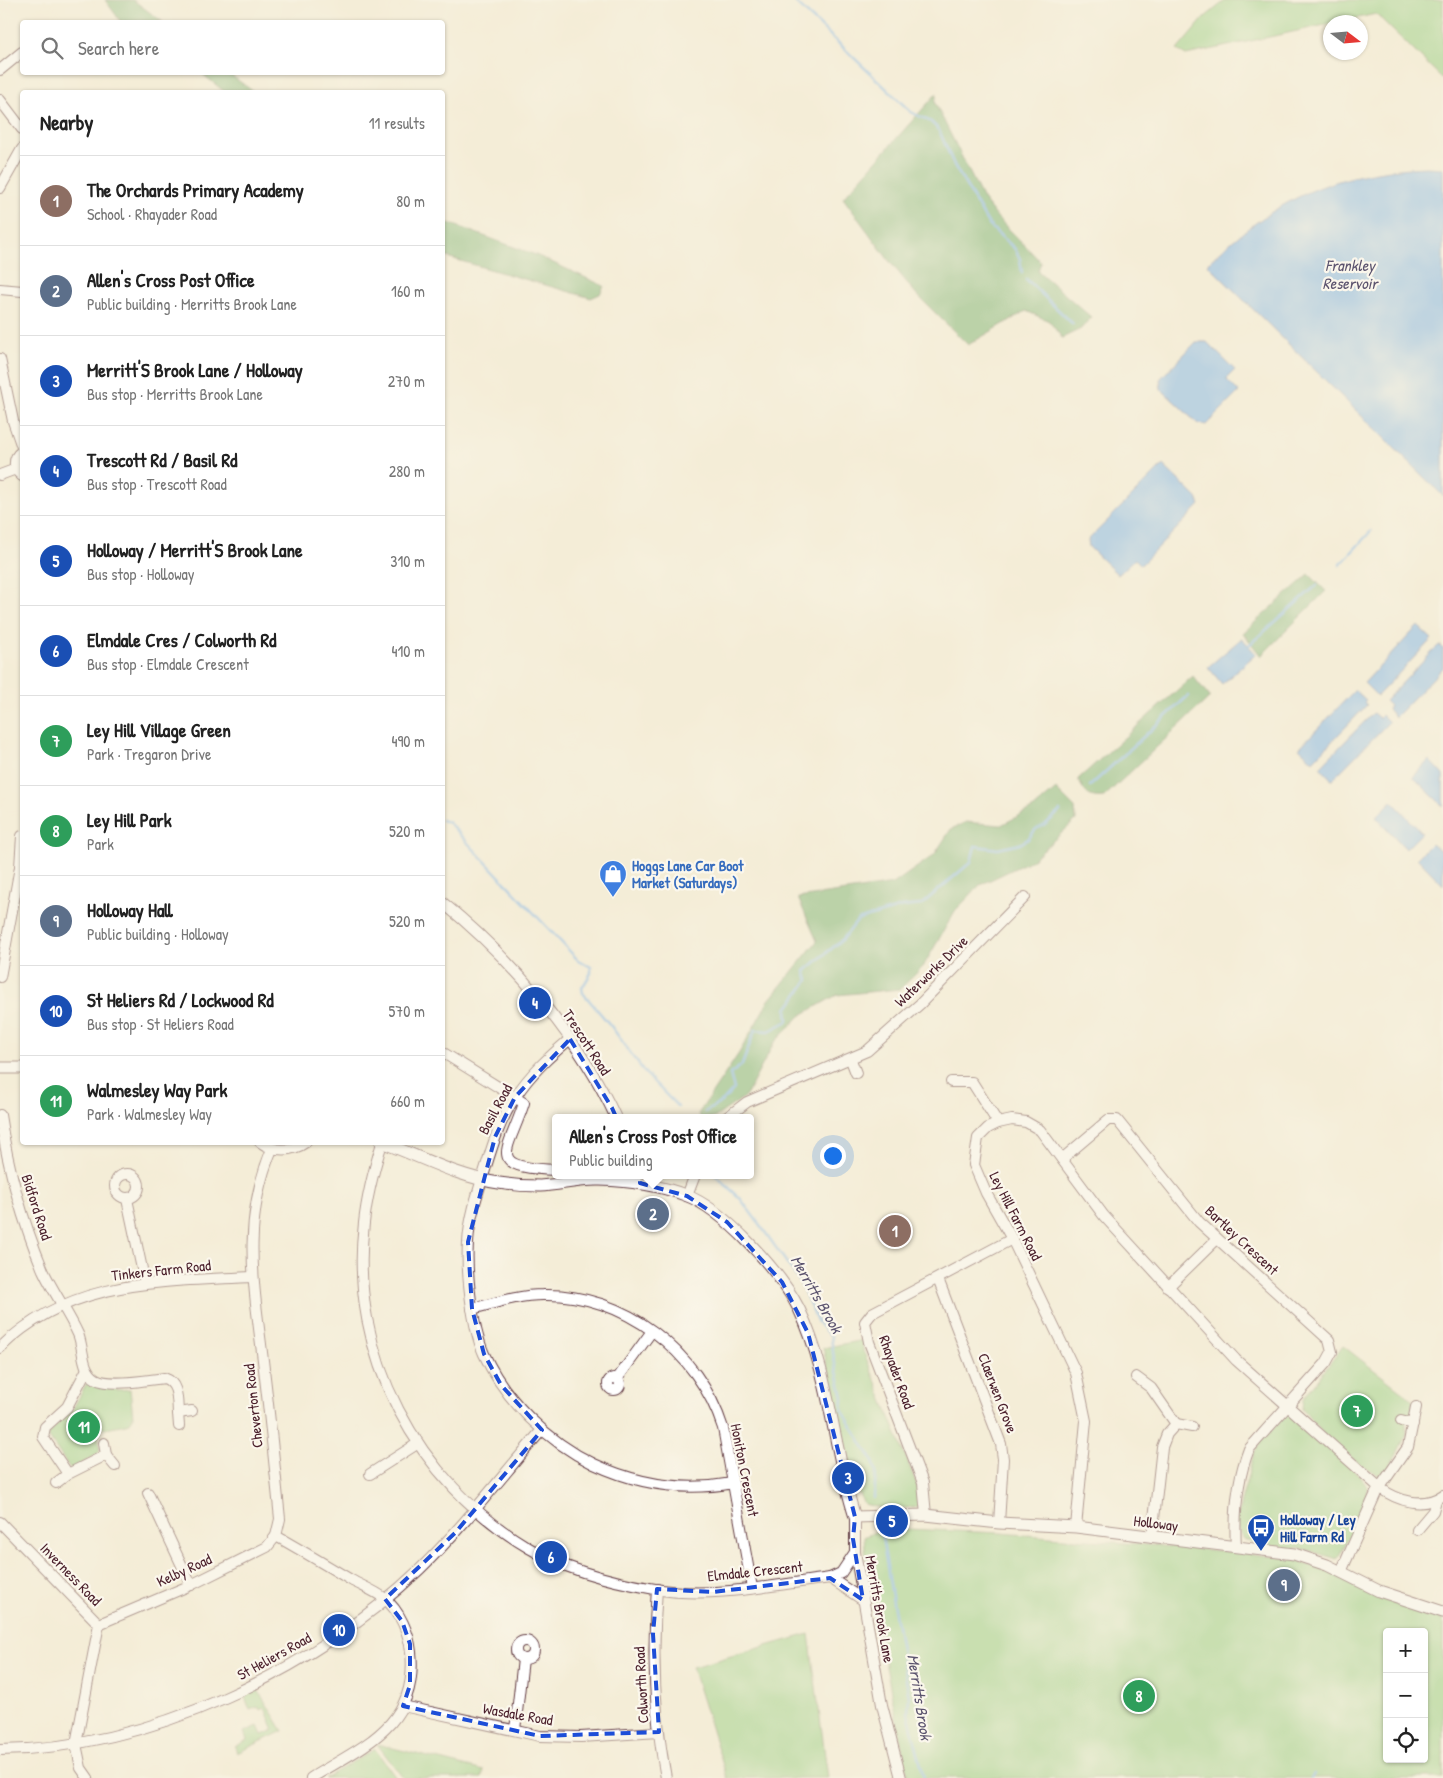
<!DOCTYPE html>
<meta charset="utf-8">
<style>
:root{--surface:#fff;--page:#f2f2f2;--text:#222;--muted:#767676;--line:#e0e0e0;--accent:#b5179e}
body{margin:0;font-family:"Patrick Hand",sans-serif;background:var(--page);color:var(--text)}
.controls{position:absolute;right:15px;bottom:15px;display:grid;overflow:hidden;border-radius:5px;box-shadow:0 1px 4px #0004}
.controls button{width:45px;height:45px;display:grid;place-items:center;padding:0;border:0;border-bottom:1px solid var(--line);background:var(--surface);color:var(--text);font:25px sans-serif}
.compass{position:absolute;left:1323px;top:15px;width:45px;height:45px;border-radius:50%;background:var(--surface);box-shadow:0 1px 4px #0004;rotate:106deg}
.you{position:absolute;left:832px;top:1155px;width:18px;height:18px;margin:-12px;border:4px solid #fff;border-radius:50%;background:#1a73e8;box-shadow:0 0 0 8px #1a73e833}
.badge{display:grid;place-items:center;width:32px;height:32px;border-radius:50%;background:var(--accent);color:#fff;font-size:16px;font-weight:700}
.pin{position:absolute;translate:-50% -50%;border:2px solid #fff;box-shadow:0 1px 5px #0006}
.popup{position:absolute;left:552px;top:1114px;width:202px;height:65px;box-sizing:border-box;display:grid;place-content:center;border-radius:5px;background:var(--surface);filter:drop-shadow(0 1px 4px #0005);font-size:16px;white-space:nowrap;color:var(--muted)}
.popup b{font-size:19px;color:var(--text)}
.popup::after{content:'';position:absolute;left:50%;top:100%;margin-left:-10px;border:10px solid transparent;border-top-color:var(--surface)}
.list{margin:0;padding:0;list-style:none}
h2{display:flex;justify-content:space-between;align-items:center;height:65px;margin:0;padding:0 20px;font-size:21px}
h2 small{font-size:16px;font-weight:400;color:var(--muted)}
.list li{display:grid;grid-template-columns:32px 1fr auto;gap:15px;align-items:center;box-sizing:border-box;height:90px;padding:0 20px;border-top:1px solid var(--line)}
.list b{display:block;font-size:19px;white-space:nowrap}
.list p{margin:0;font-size:16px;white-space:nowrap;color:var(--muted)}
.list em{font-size:16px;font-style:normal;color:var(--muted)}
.icon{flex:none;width:28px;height:28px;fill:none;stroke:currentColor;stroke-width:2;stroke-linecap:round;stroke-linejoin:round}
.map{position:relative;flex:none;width:1443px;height:1778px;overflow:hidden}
.search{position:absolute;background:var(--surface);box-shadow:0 1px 4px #0004;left:20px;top:20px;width:425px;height:55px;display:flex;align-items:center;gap:12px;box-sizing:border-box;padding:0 18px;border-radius:5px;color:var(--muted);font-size:19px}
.panel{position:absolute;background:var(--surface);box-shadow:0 1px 4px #0004;left:20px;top:90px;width:425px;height:1055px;border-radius:5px}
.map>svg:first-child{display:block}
.green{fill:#94ce82;stroke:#6f7656;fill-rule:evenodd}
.forest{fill:#77b170;stroke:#60684e}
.water{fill:#7ab3ea;stroke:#62698a}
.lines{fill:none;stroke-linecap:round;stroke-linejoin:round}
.stream{stroke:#7ab3ea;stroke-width:2.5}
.minor-casing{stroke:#643e45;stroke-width:12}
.tertiary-casing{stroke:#643e45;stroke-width:13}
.minor{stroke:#fff;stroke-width:10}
.tertiary{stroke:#fff;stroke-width:11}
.marked{fill:none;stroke:#1d4ed8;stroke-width:4;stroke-dasharray:10 6;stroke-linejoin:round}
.labels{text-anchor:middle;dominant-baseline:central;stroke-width:4.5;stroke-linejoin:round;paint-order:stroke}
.shop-label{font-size:15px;font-weight:bold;fill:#366cbe;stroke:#fbf7ec;text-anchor:start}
.street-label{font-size:15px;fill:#4a1f2b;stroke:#fbf7ec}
.transit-label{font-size:15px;font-weight:bold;fill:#164399;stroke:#fbf7ec;text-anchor:start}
.water-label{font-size:16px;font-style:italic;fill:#5b536e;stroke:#fbf7ec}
</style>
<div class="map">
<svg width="1443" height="1778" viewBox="0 0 1443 1778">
<rect width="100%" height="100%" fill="#fbf7ec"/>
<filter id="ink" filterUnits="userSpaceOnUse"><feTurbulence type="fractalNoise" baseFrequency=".02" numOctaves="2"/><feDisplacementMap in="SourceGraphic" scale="10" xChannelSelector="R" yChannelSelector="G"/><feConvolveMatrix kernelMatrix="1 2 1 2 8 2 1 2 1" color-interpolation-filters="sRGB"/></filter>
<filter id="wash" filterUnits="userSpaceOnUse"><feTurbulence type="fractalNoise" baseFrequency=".0096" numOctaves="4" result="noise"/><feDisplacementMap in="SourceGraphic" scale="20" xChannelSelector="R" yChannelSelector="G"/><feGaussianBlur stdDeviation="1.12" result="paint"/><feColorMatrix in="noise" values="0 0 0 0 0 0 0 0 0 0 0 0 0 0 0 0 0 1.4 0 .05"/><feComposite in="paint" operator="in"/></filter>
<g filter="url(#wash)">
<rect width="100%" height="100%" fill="#f4edd7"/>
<g class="green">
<path d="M1226,0H1443V79L1376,14L1186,55L1177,50L1205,17Z"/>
<path d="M863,1340V1350L917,1485L919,1507L886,1509L864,1504L856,1488L823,1348Z"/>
<path d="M1343,1346L1413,1400L1411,1413L1405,1417L1407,1434L1386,1474L1379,1476L1335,1447L1368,1487L1356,1526L1337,1559L1297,1547L1290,1554L1265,1543H1252L1244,1539L1235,1524L1254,1453L1261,1441L1288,1414L1331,1443L1302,1409L1303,1399Z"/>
<path d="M87,1383L117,1390L130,1389L133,1417L130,1423L97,1430L100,1447L98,1454L71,1470L48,1436L61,1419L71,1412Z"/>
<path d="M883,1528L1001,1533L1236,1552L1293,1559L1330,1571L1378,1596L1443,1619V1778H908L867,1570L864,1537ZM1387,1632H1424V1759H1387Z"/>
<path d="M809,1634L828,1778H727L692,1667Z"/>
<path d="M258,1690L283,1731L237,1753L235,1747L247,1740L244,1732L258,1726L262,1735L274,1730L265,1708L260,1710L258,1707L250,1710L245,1697Z"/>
<path d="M377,1744L484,1771L482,1778H403Z"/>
<path d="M375,1749L396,1778H325Z"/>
</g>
<g class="forest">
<path d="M105,0H133L163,22H121Z"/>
<path d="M201,73H228L254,92H225Z"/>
<path d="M937,93L935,103L983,199L997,217L1041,262L1038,271L1091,317L1081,329L1062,338L1049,321L1026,311L968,345L917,295L890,262L843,198Z"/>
<path d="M443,221L536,255L604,286L600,294L591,298L443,256Z"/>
<path d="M1309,574L1326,591L1261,656L1243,633Z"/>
<path d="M1193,676L1210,697L1104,797C1088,799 1085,793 1078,779Z"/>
<path d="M1056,789L1075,808L1076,820L1032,860L980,885L955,911L923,967L900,989L837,995L800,1016L774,1043L746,1096L714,1118H701L698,1114L739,1053L769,1000L817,941L798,898L893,884L934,855L951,829L966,822L1001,825L1034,808Z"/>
</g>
<g class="water">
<path d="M1427,167L1443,168V496L1207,264C1275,199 1334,171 1427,167Z"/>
<path d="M1196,342H1207L1235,370L1226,379L1239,392L1206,425L1198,424L1161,389L1160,379Z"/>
<path d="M1163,465L1197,498L1200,505L1141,565L1135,559L1118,575L1089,547L1088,540Z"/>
<path d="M1418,626L1432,639L1377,696L1364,683Z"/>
<path d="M1242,638L1256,654L1222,684L1208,667Z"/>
<path d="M1439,645L1443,648V668L1395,717L1388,709L1390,706L1385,701Z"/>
<path d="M1355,690L1366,700L1364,702L1367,705L1313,761L1299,748Z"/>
<path d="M1373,713L1379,718L1382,715L1389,722L1332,780L1320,767Z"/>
<path d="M1429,760L1443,775V806L1413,777Z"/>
<path d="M1392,801L1422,833L1406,849L1376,817Z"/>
<path d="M1432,843L1443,853V885L1417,858Z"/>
</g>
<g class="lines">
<g class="stream">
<path d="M793,0L911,112L931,122L939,130L954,165L989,225L1015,249L1020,259L1022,273"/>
<path d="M1026,279L1073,324"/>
<path d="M442,431V440"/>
<path d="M1340,565L1371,531"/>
<path d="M1249,645L1317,585"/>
<path d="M1090,786L1188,696"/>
<path d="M442,820L449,823L578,960L591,967V973L582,988L583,993L611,1026L645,1073L678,1107"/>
<path d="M705,1112L723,1101L734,1089L730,1074L742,1065L755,1030L769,1031L788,1021L787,1009L808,980L805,971L843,939L858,920L902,907L921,905L971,862L975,846L998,849L1020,844L1028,839L1036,829L1046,824L1060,811"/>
<path d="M715,1175L740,1198L765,1232L800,1282L818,1323L831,1337L834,1359L843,1397L842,1410L873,1461L876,1472L874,1498"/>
<path d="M881,1531L909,1697L908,1712L924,1778"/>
<path d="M1311,1778L1314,1774"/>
</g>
</g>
</g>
<g filter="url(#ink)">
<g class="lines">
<defs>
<g id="minor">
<path d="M0,70L22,52"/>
<path d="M0,100L22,129"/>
<path d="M0,188L22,149"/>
<path d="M0,289L22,291"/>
<path d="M0,359L13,421L22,447"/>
<path d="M22,451C12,458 13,469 22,476"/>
<path d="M0,475L16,469"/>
<path d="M20,867L22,836"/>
<path d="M442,902C511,958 579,1037 616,1118"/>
<path d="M0,977L20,867H22"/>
<path d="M570,1039C550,1056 530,1074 516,1096C500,1119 492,1147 484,1173C477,1195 469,1220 468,1243C466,1272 472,1327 484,1354C505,1400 548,1442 594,1464C639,1485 684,1492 733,1483"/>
<path d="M442,1052L524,1103C508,1153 484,1167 556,1170"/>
<path d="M851,1060L856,1073"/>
<path d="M951,1082H972L998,1123"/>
<path d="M0,1115C8,1169 22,1220 43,1270C53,1292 68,1312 78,1334C84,1348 81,1370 96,1379C110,1387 148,1380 164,1378C179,1383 177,1400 178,1413L192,1411"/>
<path d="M726,1118L747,1102L867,1051L920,1004L1025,897"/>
<path d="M260,1142C274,1152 292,1152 306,1142"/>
<path d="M382,1143C374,1169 367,1195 364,1223C348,1354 417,1482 529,1548C567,1571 613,1582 655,1589C712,1599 773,1585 830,1578L841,1573L855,1552"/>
<path d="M272,1149C240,1225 255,1290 264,1369C270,1419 275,1469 280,1519L276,1536C301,1550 326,1565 351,1580C362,1586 375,1591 384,1598C400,1611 409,1633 411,1652C419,1725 363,1746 311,1778"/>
<path d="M1062,1159L1108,1120H1117L1199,1222L1329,1340L1332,1352L1326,1363L1249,1449C1237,1480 1234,1514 1236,1547"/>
<circle cx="127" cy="1186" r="12"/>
<path d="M687,1196L695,1175"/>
<path d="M127,1199L145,1283"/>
<path d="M938,1279L1001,1444L1003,1459L999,1523"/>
<path d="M1168,1287L1217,1239"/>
<path d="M472,1309C495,1303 519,1295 543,1295C624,1293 699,1352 723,1428L752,1588"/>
<path d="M0,1348C70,1279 160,1282 252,1277"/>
<path d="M87,1369L67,1407L45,1427L43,1437L68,1474L106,1455L104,1443"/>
<path d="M1136,1377L1151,1388L1176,1424L1167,1434L1162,1447L1152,1537"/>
<circle cx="614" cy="1384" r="6"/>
<path d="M617,1379L652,1331"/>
<path d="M178,1413L179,1426"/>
<path d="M1401,1421L1413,1424"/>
<path d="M1176,1424L1192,1427"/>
<path d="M106,1455L115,1466"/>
<path d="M370,1474L417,1444"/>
<path d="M56,1483L68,1474"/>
<path d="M148,1493L191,1585"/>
<path d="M926,1515L923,1483L869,1342L865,1322L872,1313L1012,1239"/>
<path d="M855,1517V1552L882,1705L901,1778"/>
<path d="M0,1522L99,1624L76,1744L81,1768L88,1778"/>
<path d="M1076,1527L1086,1421L1076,1373L1012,1239L986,1193L974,1165L978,1138L988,1128L998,1123L1012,1120L1026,1122L1040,1130L1104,1216L1236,1360L1380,1488C1398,1501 1423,1509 1443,1495"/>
<path d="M1417,1530L1433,1511L1436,1500"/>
<path d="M1341,1572L1376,1493L1408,1447L1416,1407"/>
<path d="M830,1578L863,1600"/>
<path d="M657,1589C652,1653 654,1716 666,1778"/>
<path d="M99,1624L191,1585L267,1547L276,1536"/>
<circle cx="525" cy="1650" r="9"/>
<path d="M403,1706L540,1736L581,1737L659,1732"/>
<path d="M515,1730L523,1659"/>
<path d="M0,1750C149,1749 314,1671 420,1569C464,1526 502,1476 542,1430"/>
</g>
<g id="tertiary">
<path d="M0,1068H22"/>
<path d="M381,1142C419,1156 458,1177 499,1183C512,1185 527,1186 540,1186C560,1185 580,1179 600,1180C629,1181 659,1185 685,1195C724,1209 781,1273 799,1309C830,1373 833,1449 855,1517L926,1515L999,1523L1076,1527L1294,1554L1327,1565L1379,1591L1443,1612"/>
</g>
</defs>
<use href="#minor" class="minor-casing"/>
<use href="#tertiary" class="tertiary-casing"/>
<use href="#minor" class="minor"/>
<use href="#tertiary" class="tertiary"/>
</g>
</g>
<path d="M0 0H1443V1778H0ZM570,1039L612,1108L640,1171V1183L687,1196L727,1222L782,1282L808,1333L855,1517L853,1539L863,1600L830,1578L713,1592L657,1589L653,1634L659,1732L540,1736L403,1706L410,1685V1644L402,1621L385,1599L455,1533L542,1430L501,1385L484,1354L472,1309L468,1242L495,1137L515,1097Z" fill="#f4edd7" fill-opacity=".55" fill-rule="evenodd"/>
<path class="marked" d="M570,1039L612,1108L640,1171V1183L687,1196L727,1222L782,1282L808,1333L855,1517L853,1539L863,1600L830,1578L713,1592L657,1589L653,1634L659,1732L540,1736L403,1706L410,1685V1644L402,1621L385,1599L455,1533L542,1430L501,1385L484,1354L472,1309L468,1242L495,1137L515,1097Z"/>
<defs>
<symbol id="shop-pin" viewBox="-11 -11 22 30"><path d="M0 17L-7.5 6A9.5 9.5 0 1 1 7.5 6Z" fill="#3f7fe0" stroke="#fbf7ec"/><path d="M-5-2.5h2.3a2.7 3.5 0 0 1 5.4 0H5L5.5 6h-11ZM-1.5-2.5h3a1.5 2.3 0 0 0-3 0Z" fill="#fff"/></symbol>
<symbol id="bus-pin" viewBox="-11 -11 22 30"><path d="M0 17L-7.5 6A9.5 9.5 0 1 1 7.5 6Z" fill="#1a4fb4" stroke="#fbf7ec"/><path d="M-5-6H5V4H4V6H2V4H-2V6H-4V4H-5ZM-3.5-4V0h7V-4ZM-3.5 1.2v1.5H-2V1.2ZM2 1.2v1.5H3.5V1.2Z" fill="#fff"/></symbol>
</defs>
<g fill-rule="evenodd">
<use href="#shop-pin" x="597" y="858" width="32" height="43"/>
<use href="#bus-pin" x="1245" y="1512" width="32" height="43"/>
</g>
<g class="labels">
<g class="shop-label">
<text x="632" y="865">Hoggs Lane Car Boot<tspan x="632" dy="17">Market (Saturdays)</tspan></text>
</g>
<g class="street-label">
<text transform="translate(931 971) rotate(-44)">Waterworks Drive</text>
<text transform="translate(587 1042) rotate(57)">Trescott Road</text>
<text transform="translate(495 1109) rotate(-62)">Basil Road</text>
<text transform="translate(37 1207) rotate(72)">Bidford Road</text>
<text transform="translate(1016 1216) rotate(63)">Ley Hill Farm Road</text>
<text transform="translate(1242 1240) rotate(43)">Bartley Crescent</text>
<text transform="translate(161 1270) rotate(-6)">Tinkers Farm Road</text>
<text transform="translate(897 1372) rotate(70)">Rhayader Road</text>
<text transform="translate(998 1393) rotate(69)">Claerwen Grove</text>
<text transform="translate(253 1406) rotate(-96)">Cheverton Road</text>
<text transform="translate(745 1470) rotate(79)">Honiton Crescent</text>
<text transform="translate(1156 1523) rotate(7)">Holloway</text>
<text transform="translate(184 1570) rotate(-25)">Kelby Road</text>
<text transform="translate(755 1571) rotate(-6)">Elmdale Crescent</text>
<text transform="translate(71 1574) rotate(46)">Inverness Road</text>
<text transform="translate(880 1609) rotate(80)">Merritts Brook Lane</text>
<text transform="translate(274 1656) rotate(-29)">St Heliers Road</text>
<text transform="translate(641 1685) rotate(-93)">Colworth Road</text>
<text transform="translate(518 1714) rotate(10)">Wasdale Road</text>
</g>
<g class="transit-label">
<text x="1280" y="1519">Holloway / Ley<tspan x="1280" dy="17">Hill Farm Rd</tspan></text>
</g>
<g class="water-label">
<text x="1350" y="265">Frankley<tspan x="1350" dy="18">Reservoir</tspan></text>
<text transform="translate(817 1294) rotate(60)">Merritts Brook</text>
<text transform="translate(920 1697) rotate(81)">Merritts Brook</text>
</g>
</g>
</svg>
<div class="controls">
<button>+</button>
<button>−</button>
<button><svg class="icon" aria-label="locate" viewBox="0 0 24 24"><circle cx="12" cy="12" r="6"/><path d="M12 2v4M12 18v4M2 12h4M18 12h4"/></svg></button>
</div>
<svg class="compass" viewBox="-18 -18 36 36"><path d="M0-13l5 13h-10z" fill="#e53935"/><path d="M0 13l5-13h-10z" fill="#767676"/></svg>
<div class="you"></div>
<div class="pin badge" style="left:895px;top:1231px;background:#8d6e63">1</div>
<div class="pin badge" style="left:653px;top:1214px;background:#5c6f8a">2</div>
<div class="popup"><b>Allen's Cross Post Office</b>Public building</div>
<div class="pin badge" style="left:848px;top:1478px;background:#1a4fb4">3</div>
<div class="pin badge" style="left:535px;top:1003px;background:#1a4fb4">4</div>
<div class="pin badge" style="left:892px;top:1521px;background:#1a4fb4">5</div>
<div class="pin badge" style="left:551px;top:1557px;background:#1a4fb4">6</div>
<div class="pin badge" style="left:1357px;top:1411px;background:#2e9e5b">7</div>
<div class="pin badge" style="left:1139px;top:1696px;background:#2e9e5b">8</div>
<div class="pin badge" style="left:1284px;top:1585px;background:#5c6f8a">9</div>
<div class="pin badge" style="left:339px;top:1630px;background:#1a4fb4">10</div>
<div class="pin badge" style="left:84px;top:1427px;background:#2e9e5b">11</div>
<div class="search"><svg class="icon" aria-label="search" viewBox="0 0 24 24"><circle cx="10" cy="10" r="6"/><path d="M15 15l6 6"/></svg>Search here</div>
<section class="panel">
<h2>Nearby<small>11 results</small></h2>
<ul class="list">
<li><span class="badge" style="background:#8d6e63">1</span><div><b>The Orchards Primary Academy</b><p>School · Rhayader Road</p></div><em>80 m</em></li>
<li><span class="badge" style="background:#5c6f8a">2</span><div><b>Allen's Cross Post Office</b><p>Public building · Merritts Brook Lane</p></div><em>160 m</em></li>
<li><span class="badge" style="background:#1a4fb4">3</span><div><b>Merritt'S Brook Lane / Holloway</b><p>Bus stop · Merritts Brook Lane</p></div><em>270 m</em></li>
<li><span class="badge" style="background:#1a4fb4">4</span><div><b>Trescott Rd / Basil Rd</b><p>Bus stop · Trescott Road</p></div><em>280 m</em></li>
<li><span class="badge" style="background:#1a4fb4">5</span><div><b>Holloway / Merritt'S Brook Lane</b><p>Bus stop · Holloway</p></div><em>310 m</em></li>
<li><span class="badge" style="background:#1a4fb4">6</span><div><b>Elmdale Cres / Colworth Rd</b><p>Bus stop · Elmdale Crescent</p></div><em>410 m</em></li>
<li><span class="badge" style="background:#2e9e5b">7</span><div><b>Ley Hill Village Green</b><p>Park · Tregaron Drive</p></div><em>490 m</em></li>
<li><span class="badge" style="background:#2e9e5b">8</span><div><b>Ley Hill Park</b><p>Park</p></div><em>520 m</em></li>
<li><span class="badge" style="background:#5c6f8a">9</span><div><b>Holloway Hall</b><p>Public building · Holloway</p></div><em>520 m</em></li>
<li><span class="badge" style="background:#1a4fb4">10</span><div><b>St Heliers Rd / Lockwood Rd</b><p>Bus stop · St Heliers Road</p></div><em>570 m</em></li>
<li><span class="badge" style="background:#2e9e5b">11</span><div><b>Walmesley Way Park</b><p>Park · Walmesley Way</p></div><em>660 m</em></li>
</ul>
</section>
</div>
